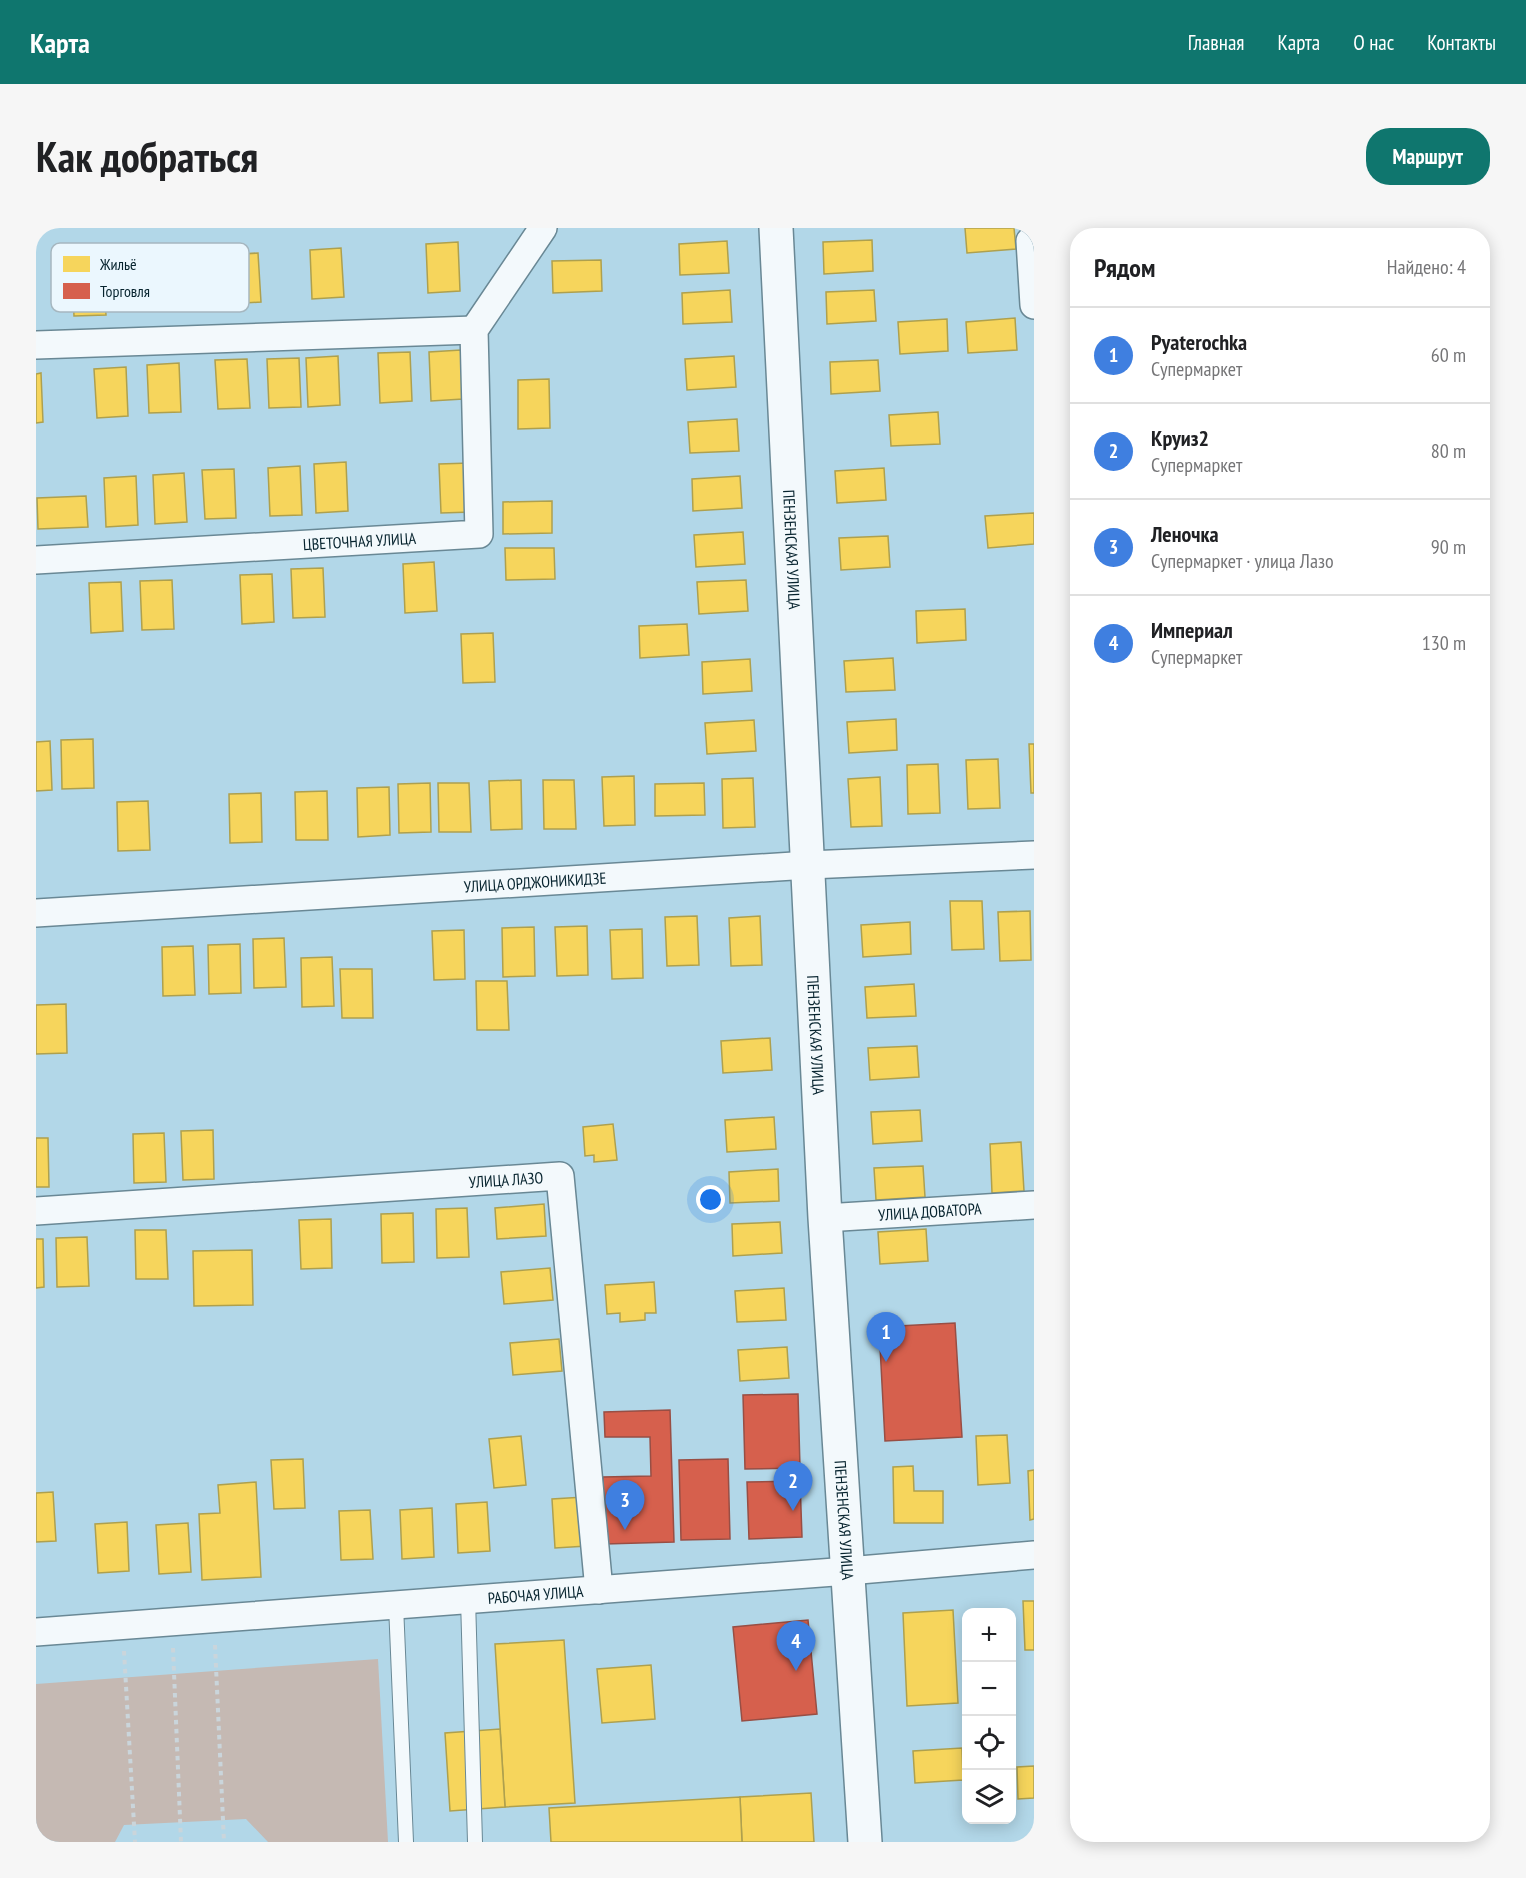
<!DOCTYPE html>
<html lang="ru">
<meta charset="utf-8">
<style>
:root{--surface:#fff;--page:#f6f6f6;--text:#202124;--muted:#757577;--line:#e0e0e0;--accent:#0f766e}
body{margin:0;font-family:"PT Sans Narrow",sans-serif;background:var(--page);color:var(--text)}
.controls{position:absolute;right:18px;bottom:18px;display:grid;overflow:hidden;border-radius:12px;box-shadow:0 3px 15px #0003}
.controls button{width:54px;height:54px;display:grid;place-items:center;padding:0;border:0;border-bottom:2px solid var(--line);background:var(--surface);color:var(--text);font:30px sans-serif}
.you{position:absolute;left:675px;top:972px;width:21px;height:21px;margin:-15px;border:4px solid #fff;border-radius:50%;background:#1a73e8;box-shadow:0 0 0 9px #1a73e833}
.badge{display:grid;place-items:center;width:39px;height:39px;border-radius:50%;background:var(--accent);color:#fff;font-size:20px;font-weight:700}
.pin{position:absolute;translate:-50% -50px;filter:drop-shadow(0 2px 3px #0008)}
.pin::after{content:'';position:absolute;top:32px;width:21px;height:18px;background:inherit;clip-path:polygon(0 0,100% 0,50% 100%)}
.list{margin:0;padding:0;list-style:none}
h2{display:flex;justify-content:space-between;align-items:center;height:78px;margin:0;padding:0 24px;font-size:26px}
h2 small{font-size:20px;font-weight:400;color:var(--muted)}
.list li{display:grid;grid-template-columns:39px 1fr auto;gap:18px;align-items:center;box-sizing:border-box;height:96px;padding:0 24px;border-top:2px solid var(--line)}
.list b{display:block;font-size:22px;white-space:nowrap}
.list p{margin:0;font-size:20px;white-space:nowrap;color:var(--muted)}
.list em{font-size:20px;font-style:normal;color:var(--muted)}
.icon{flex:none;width:33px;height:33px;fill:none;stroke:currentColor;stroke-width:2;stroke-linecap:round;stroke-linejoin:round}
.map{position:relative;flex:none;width:998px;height:1614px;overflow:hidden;border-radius:24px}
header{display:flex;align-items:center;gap:36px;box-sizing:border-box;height:84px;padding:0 30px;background:var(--accent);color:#fff}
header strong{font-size:28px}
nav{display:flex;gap:33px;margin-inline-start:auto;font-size:21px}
.intro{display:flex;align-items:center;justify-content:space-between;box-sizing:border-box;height:144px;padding:0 36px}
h1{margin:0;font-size:42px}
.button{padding:15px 27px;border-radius:24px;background:var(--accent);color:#fff;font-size:21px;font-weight:700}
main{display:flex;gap:36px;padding:0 36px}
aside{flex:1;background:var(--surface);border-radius:24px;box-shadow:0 3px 15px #0003}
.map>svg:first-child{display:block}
.green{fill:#c5b9b3}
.homes{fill:#f6d55c;stroke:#aea04e;stroke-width:1.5}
.shops{fill:#d6604d;stroke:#984e44;stroke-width:1.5}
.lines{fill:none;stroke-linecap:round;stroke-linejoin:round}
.lane-casing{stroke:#698895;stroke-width:16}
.street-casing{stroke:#698895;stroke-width:30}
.secondary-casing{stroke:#698895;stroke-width:36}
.path{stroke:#cad5db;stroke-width:4;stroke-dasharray:4.5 4.5;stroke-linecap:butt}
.lane{stroke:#f3f9fc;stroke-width:14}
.street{stroke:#f3f9fc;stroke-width:27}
.secondary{stroke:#f3f9fc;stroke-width:33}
.labels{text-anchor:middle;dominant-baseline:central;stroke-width:6;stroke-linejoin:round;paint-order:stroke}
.street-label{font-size:16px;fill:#06232e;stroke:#ebf7fe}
.key{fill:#ebf7fe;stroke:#a6b7c0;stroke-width:1.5}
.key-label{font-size:16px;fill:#06232e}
</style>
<header>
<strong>Карта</strong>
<nav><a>Главная</a><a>Карта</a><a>О нас</a><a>Контакты</a></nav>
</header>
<div class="intro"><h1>Как добраться</h1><a class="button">Маршрут</a></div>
<main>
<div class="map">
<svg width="998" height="1614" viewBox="0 0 998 1614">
<rect width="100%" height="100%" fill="#b2d7e8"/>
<path class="green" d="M342,1431L352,1614H232L210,1591L88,1597L79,1614H0V1456Z"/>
<g class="homes">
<path d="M929,0H978L980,21L931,25Z"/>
<path d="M836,12L837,43L788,46L787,14Z"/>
<path d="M691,13L693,45L644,47L643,16Z"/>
<path d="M422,14L424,63L392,65L390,16Z"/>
<path d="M305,20L308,69L276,71L274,22Z"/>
<path d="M222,25L225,74L193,76L190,27Z"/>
<path d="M565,32L566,63L517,65L516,33Z"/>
<path d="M67,38L70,87L38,88L36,39Z"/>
<path d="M694,62L696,94L647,96L646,65Z"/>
<path d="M838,62L840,93L791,96L790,64Z"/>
<path d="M979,90L981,122L932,125L930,94Z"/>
<path d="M911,91L912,123L864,126L862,94Z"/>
<path d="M425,122L427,171L395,173L393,124Z"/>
<path d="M374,124L376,173L344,175L342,125Z"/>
<path d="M302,128L304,177L272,179L270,130Z"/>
<path d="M698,128L700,159L651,162L649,131Z"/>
<path d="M263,130L265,179L233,180L231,131Z"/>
<path d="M211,131L214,180L182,181L179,132Z"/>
<path d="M842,132L844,163L795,166L794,134Z"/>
<path d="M143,135L145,184L113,185L111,137Z"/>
<path d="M90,139L92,188L61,190L58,141Z"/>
<path d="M5,145L7,194L0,195V146Z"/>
<path d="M513,151L514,200L482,201V152Z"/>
<path d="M902,184L904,216L855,218L853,187Z"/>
<path d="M701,191L703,223L654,225L652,194Z"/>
<path d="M310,234L312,283L280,285L278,236Z"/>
<path d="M434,235L436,284L405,285L403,236Z"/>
<path d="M264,238L266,287L234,288L232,240Z"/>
<path d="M848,240L850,272L801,275L799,243Z"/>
<path d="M198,241L200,290L169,291L166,242Z"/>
<path d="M148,245L151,294L119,296L117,247Z"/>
<path d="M100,248L102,297L70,299L68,250Z"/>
<path d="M704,248L706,280L657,283L656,251Z"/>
<path d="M50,268L52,299L2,301L1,270Z"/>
<path d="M516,273V305L467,306V274Z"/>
<path d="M998,285V316L952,320L949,288Z"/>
<path d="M707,304L709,336L660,339L658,307Z"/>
<path d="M852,308L854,339L805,342L803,310Z"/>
<path d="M469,320H518L519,351L470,352Z"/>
<path d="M398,334L401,383L369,385L367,336Z"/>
<path d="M287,340L289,389L257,390L255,341Z"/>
<path d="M236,346L238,394L206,396L204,347Z"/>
<path d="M136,352L138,401L106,402L104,353Z"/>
<path d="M710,352L712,383L663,386L661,354Z"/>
<path d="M85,354L87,403L55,405L53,355Z"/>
<path d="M929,381L930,412L881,415L880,383Z"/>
<path d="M651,396L653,427L604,430L603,398Z"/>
<path d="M457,405L459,454L427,455L425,406Z"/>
<path d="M857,430L859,462L810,464L808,433Z"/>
<path d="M714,431L716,463L667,466L666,434Z"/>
<path d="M860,491L861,522L813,525L811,494Z"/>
<path d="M718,492L720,523L671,526L669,495Z"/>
<path d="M57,511L58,560L26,561L25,512Z"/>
<path d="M14,513L16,562L0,563V514Z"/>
<path d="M993,516H998V565H995Z"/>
<path d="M962,531L964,580L932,581L930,532Z"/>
<path d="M902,536L904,585L872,586L871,537Z"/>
<path d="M598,548L599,597L568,598L566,549Z"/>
<path d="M844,549L846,598L815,599L812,551Z"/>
<path d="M717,550L719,599L687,600L686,551Z"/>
<path d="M485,552L486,601L455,602L453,553Z"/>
<path d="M507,552H538L540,601H508Z"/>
<path d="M394,555L395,604L363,605L362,556Z"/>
<path d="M402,555H433L435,604H403Z"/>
<path d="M668,555L669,587L619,588V556Z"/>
<path d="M353,559L354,607L322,609L321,560Z"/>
<path d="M291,563L292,612H260L259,564Z"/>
<path d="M225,565L226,614L194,615L193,566Z"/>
<path d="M112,573L114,622L82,623L81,574Z"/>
<path d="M914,673H946L948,721L916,722Z"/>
<path d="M994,683L995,732L964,733L962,684Z"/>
<path d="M661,688L663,737L631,738L629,689Z"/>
<path d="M724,688L726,737L695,738L693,690Z"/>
<path d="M874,694L875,726L827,729L825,697Z"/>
<path d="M551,698L552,747L521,748L519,699Z"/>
<path d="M498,699L499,748L467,749L466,700Z"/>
<path d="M606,701L607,750L576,751L574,702Z"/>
<path d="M428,702L429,751L398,752L396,703Z"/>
<path d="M248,710L250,759L218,760L217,711Z"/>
<path d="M204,716L205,765L173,766L172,717Z"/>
<path d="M157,718L159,767L127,768L126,719Z"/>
<path d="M296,729L298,778L266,779L265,730Z"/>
<path d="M304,741H336L337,790H306Z"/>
<path d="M440,753H471L473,802H441Z"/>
<path d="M878,756L880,788L831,790L829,759Z"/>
<path d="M30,776L31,825L0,826V777Z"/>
<path d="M734,810L736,842L687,845L685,813Z"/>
<path d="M881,818L883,849L834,852L832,820Z"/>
<path d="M884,882L886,913L837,916L835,884Z"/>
<path d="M738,889L740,921L691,924L689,892Z"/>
<path d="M577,896L581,932L558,934V927L549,928L547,899Z"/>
<path d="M177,902L178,951L147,952L145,903Z"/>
<path d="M128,905L130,954L98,955L97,906Z"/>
<path d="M0,910H12L13,959H0Z"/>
<path d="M985,914L988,963L956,965L954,916Z"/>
<path d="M887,938L889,969L840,972L838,940Z"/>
<path d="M742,941L743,973L694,975L693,944Z"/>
<path d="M508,976L510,1008L461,1011L459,980Z"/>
<path d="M431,980L433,1029L401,1030L400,981Z"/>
<path d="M377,985L378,1034L346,1035L345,986Z"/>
<path d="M295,991L296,1040L265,1041L263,992Z"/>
<path d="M744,994L746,1025L697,1028L696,996Z"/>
<path d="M890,1001L892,1033L844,1036L842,1004Z"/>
<path d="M99,1002H130L132,1051H100Z"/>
<path d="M51,1009L53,1058L21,1059L20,1010Z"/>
<path d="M0,1011H7L8,1059L0,1060Z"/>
<path d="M216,1022L217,1077L158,1078L157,1023Z"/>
<path d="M514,1040L517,1072L468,1076L465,1044Z"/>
<path d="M618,1054L620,1085H609V1092L584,1094V1085L571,1086L569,1057Z"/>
<path d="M748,1060L750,1092L701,1094L699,1063Z"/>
<path d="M523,1111L526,1143L477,1147L474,1115Z"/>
<path d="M751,1119L753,1150L704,1153L702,1122Z"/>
<path d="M971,1207L974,1255L942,1257L940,1208Z"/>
<path d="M485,1208L490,1257L458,1260L453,1211Z"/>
<path d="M267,1231L269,1280L238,1281L235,1232Z"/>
<path d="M877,1238L878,1263H907V1295H858L857,1239Z"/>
<path d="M998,1242V1291L994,1292L992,1243Z"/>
<path d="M220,1254L225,1349L166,1352L163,1286L184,1285L182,1257Z"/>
<path d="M17,1264L20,1313L0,1314V1265Z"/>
<path d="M548,1269L551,1318L519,1320L516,1271Z"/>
<path d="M451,1274L454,1323L422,1325L420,1276Z"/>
<path d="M396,1280L398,1329L366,1331L364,1282Z"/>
<path d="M334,1282L337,1331L305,1332L303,1283Z"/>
<path d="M91,1294L93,1343L62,1345L59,1296Z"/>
<path d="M152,1295L155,1344L123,1346L120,1297Z"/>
<path d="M987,1373H998V1422H989Z"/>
<path d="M917,1382L922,1475L871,1478L867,1385Z"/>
<path d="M528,1412L539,1575L469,1579L459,1416Z"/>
<path d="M615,1437L619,1491L566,1495L561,1441Z"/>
<path d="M464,1501L469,1579L414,1583L409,1505Z"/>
<path d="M926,1520L927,1552L879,1555L877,1523Z"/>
<path d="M998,1538V1570L982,1571L981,1539Z"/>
<path d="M775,1565L778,1614H706L704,1569Z"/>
<path d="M704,1569L706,1614H515L513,1580Z"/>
</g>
<g class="shops">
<path d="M919,1095L926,1209L849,1213L843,1099Z"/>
<path d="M762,1166L764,1240L709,1241L707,1167Z"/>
<path d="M634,1182L638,1314L569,1316L567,1249L615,1248L614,1209H569L568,1184Z"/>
<path d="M692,1231L694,1311L645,1312L643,1232Z"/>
<path d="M764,1253L766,1309L713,1311L711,1254Z"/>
<path d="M772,1392L781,1486L706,1493L697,1399Z"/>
</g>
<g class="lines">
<defs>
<g id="lane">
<path d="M432,1371L439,1614"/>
<path d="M360,1377L370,1614"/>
</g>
<g id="street">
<path d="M998,13H994L998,77"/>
<path d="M0,117L438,102"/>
<path id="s1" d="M0,332L443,306L438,102L507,0"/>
<path id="s2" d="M0,685L773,637L998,627"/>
<path id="s3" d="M0,983L524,948L563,1362"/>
<path id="s4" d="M789,990L998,977"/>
<path id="s5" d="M0,1404L812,1343L998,1327"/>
</g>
<g id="secondary">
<path id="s6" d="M740,0L789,990L829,1614"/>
</g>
</defs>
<use href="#lane" class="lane-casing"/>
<use href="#street" class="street-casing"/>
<use href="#secondary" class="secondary-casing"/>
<g class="path">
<path d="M179,1417L188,1614"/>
<path d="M137,1420L145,1614"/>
<path d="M88,1423L99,1614"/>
</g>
<use href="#lane" class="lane"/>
<use href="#street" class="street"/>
<use href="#secondary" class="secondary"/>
</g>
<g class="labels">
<g class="street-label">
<text stroke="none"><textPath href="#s1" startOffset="324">ЦВЕТОЧНАЯ УЛИЦА</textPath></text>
<text stroke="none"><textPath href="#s6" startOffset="322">ПЕНЗЕНСКАЯ УЛИЦА</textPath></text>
<text stroke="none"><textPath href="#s2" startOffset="500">УЛИЦА ОРДЖОНИКИДЗЕ</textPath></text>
<text stroke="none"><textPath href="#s6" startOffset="808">ПЕНЗЕНСКАЯ УЛИЦА</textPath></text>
<text stroke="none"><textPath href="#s3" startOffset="471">УЛИЦА ЛАЗО</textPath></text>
<text stroke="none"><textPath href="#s4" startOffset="105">УЛИЦА ДОВАТОРА</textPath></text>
<text stroke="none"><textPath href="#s6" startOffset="1294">ПЕНЗЕНСКАЯ УЛИЦА</textPath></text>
<text stroke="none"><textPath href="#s5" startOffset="501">РАБОЧАЯ УЛИЦА</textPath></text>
</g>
</g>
<rect x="15" y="15" width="198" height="69" rx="9" class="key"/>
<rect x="27" y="28" width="27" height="16" fill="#f6d55c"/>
<rect x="27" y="55" width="27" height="16" fill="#d6604d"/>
<g class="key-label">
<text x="64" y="42">Жильё</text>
<text x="64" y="69">Торговля</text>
</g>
</svg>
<div class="controls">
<button>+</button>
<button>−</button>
<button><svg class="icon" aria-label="locate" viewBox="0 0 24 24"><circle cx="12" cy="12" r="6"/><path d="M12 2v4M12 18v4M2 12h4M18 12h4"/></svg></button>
<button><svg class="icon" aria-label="layers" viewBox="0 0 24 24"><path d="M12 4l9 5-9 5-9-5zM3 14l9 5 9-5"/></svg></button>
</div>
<div class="you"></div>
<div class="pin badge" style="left:850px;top:1134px;background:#3f7fe0">1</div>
<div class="pin badge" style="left:757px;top:1283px;background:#3f7fe0">2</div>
<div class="pin badge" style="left:589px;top:1302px;background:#3f7fe0">3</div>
<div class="pin badge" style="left:760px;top:1443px;background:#3f7fe0">4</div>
</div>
<aside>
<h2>Рядом<small>Найдено: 4</small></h2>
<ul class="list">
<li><span class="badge" style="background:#3f7fe0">1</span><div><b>Pyaterochka</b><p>Супермаркет</p></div><em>60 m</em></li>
<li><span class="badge" style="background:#3f7fe0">2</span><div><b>Круиз2</b><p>Супермаркет</p></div><em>80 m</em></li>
<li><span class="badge" style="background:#3f7fe0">3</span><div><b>Леночка</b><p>Супермаркет · улица Лазо</p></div><em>90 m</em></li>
<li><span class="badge" style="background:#3f7fe0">4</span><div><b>Империал</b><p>Супермаркет</p></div><em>130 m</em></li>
</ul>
</aside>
</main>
